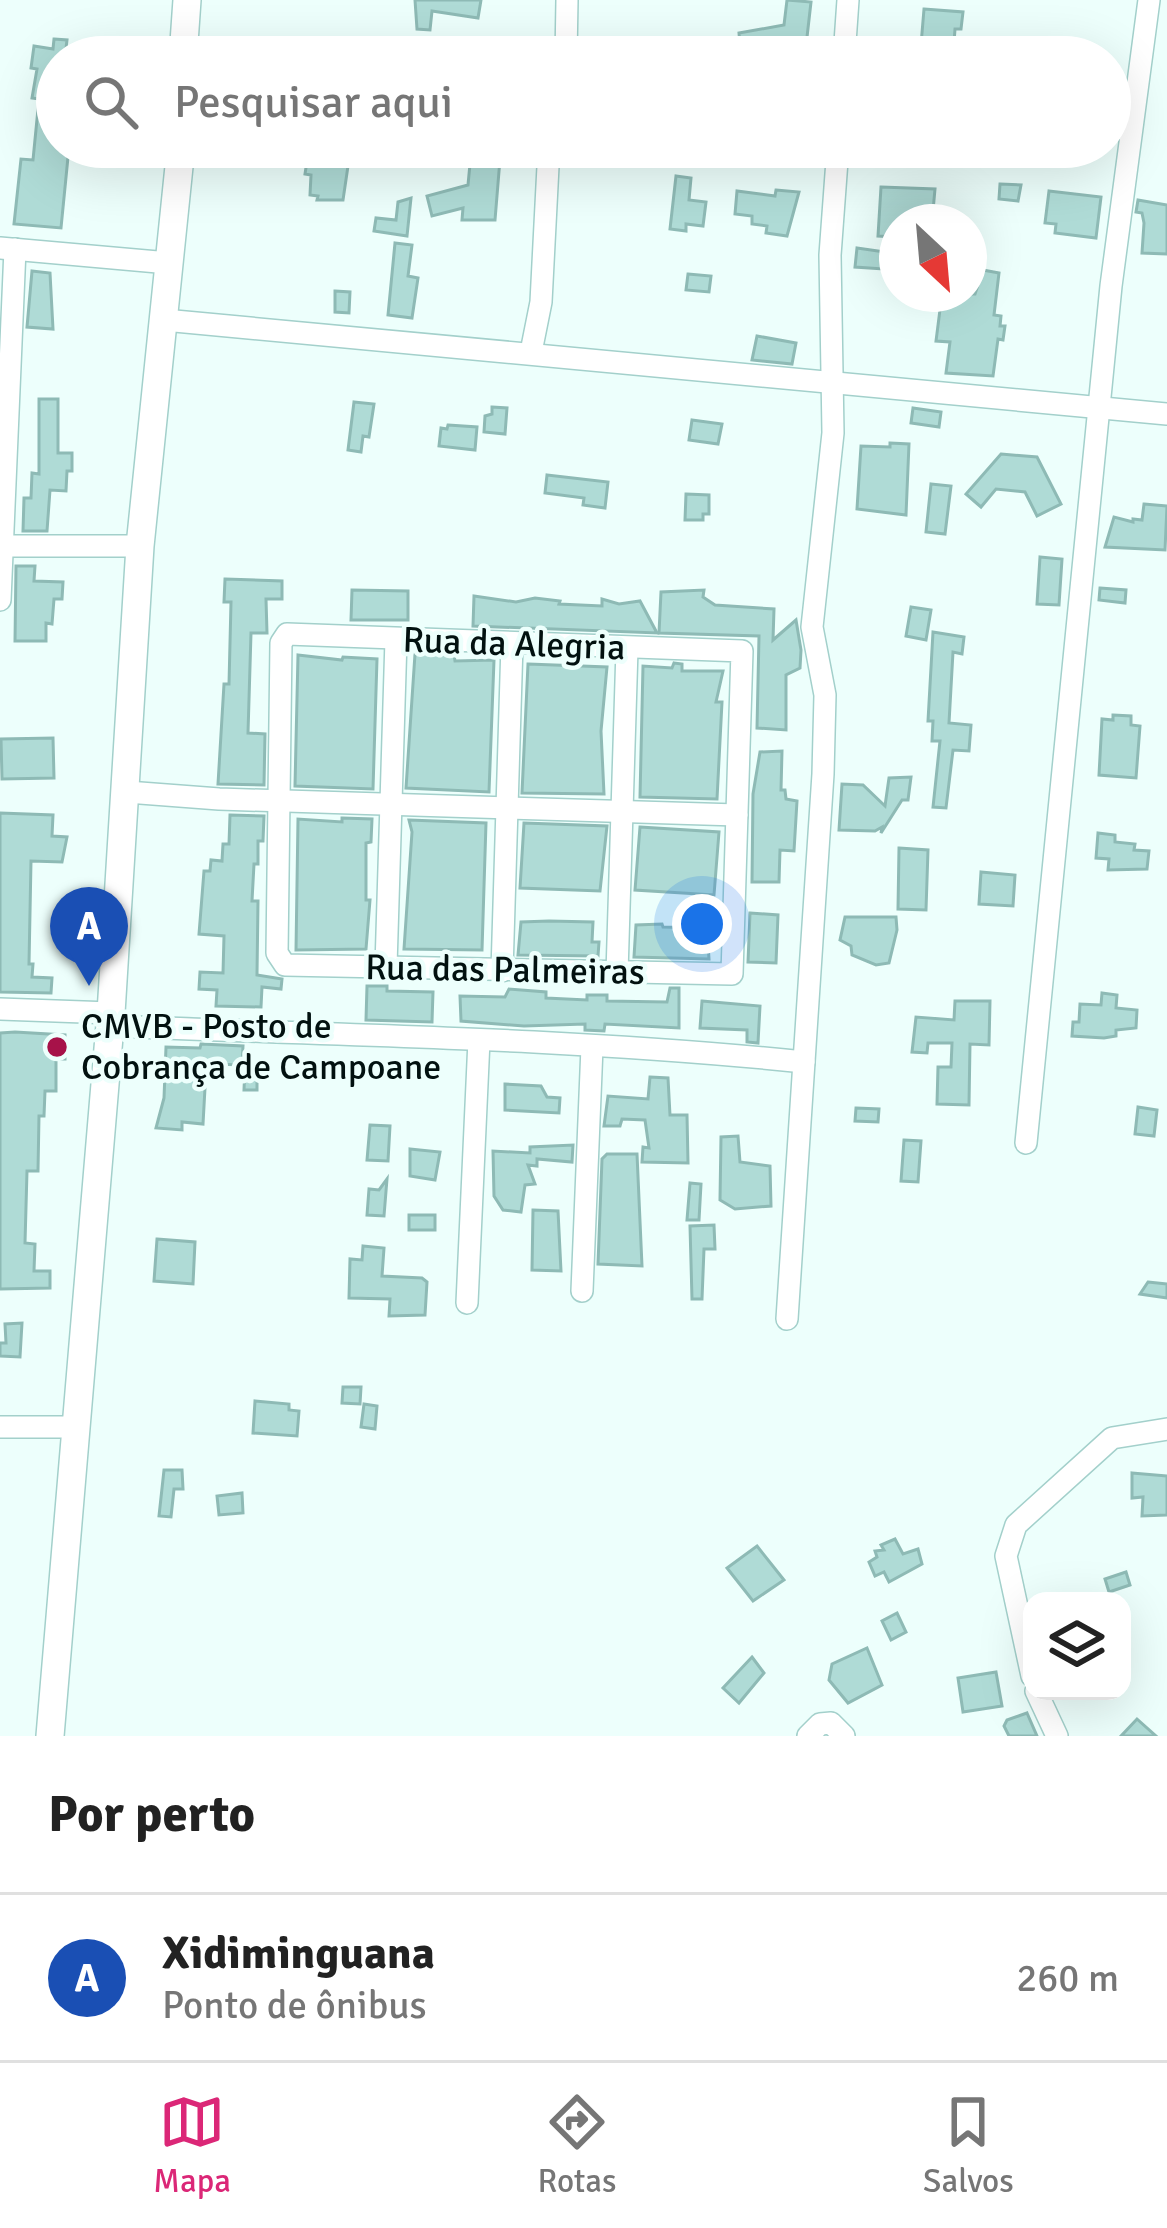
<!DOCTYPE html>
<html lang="pt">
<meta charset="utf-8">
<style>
:root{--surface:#fff;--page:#f2f2f2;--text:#222;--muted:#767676;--line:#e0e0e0;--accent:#db2777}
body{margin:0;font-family:Signika,sans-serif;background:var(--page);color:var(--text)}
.controls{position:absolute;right:36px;bottom:36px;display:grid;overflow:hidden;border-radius:24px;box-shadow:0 12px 48px #0002}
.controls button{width:108px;height:108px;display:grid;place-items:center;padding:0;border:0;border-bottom:3px solid var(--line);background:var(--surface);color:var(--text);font:60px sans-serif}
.compass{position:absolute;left:879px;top:204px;width:108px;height:108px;border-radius:50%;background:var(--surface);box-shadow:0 12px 48px #0002;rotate:154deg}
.you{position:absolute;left:702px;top:924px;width:42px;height:42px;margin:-30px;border:9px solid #fff;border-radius:50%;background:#1a73e8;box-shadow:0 0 0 18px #1a73e833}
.badge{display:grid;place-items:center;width:78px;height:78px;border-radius:50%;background:var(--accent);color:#fff;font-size:39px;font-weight:700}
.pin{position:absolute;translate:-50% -99px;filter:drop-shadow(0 3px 6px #0008)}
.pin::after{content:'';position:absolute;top:63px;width:42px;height:36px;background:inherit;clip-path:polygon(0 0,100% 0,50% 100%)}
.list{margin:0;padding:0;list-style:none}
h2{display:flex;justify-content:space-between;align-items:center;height:156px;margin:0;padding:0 48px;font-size:51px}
h2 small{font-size:39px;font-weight:400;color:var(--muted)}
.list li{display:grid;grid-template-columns:78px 1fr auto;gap:36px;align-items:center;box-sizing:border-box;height:168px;padding:0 48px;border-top:3px solid var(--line)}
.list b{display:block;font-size:45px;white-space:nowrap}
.list p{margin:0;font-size:39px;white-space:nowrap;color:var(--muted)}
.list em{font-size:39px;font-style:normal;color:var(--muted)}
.icon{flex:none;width:66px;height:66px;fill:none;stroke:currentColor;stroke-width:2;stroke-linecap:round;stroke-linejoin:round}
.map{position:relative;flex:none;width:1167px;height:1736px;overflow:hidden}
.search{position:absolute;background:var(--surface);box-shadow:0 12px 48px #0002;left:36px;right:36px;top:36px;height:132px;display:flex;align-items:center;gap:30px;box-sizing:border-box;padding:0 42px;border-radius:66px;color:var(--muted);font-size:45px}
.sheet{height:324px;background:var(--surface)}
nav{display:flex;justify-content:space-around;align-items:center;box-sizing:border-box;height:168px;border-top:3px solid var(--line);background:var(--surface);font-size:33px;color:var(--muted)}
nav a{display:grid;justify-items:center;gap:6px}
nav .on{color:var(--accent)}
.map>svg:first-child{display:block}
.building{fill:#afdbd6;stroke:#8ebab5;stroke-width:3}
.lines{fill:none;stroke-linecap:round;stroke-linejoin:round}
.minor-casing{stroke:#a3d0cb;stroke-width:24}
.major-casing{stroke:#a3d0cb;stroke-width:30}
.minor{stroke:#fff;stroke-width:21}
.major{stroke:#fff;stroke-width:27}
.poi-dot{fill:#a71249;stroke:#edfffc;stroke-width:4.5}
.labels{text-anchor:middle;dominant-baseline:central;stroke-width:9;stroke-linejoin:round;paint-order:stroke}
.street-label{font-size:36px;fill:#021110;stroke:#edfffc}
.poi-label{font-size:36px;fill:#021110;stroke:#edfffc;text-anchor:start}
</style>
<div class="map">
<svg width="1167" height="1736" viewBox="0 0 1167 1736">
<rect width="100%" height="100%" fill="#edfffc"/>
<g class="building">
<path d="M415,0H481L478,18L432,11L430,30L417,29Z"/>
<path d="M787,0L811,2L806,46L788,44L789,55L741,57L739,33L784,25Z"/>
<path d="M924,9L963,12L961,29H955L953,57H920Z"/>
<path d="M54,39L67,40L65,57H57V147H69L61,228L14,224L21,159L33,160L39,99L32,98L37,69L31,68L34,46L53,49Z"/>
<path d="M317,154L341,157L340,165L348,166L343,200H317L318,196L310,195L311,175L305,174L307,161L316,162Z"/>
<path d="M477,157L500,159L495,220H462L463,208L432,216L427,196L468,185L470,164H475Z"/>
<path d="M676,176L691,178L689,200L706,202L703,226L686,224V231L670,229Z"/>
<path d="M1000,184L1021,185L1018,201L999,199Z"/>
<path d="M881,187L935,189L932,222H897V237L878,236Z"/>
<path d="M776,190L799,192L787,236L766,233L767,226L752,224V216L735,214L737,191L775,196Z"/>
<path d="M1049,191L1101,197L1096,238L1055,233L1056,224L1045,223Z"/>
<path d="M411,198L407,236L374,231L376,218L396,220L398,202Z"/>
<path d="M1138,200L1167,205V254L1142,253L1144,223L1142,213L1136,212Z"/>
<path d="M395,243L412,245L408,276L418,278L412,318L388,315Z"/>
<path d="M857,248L885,252L883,269L855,267Z"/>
<path d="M983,270L999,273L994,315L1001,316L1000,326H1005L1003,340L998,339L993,376L946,373L950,342L936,341L942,294H975Z"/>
<path d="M32,271L50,273L53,329L27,327Z"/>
<path d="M688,274L711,276L709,292L686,290Z"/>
<path d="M335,291L350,292L349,313L335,312Z"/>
<path d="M757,336L796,343L792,364L752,360Z"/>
<path d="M39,399H58V453H72V471H67L66,491L50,490L47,531H23L24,498H31L32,473L39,474Z"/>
<path d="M354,402L374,404L369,437L363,436L361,452L348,450Z"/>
<path d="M492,407L507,408L505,434L484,432L485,416L492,414Z"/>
<path d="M913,408L941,412L939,427L911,423Z"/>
<path d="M692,420L722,424L718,444L689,440Z"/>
<path d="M448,425L477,427L475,450L439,446L441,428L447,429Z"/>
<path d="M890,443L909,444L906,515L857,509L861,446L890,447Z"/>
<path d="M1001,454L1037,457L1061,504L1037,516L1025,492L996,489L981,507L966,494Z"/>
<path d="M547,475L608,482L605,508L583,505L584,498L545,493Z"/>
<path d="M931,484L951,486L945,534L926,532Z"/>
<path d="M686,494L709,495V514H703V520H685Z"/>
<path d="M1144,504L1167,506L1165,550L1105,547L1114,517L1133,522V519L1142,520Z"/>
<path d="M1040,557L1062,559L1059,605L1037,604Z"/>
<path d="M16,566H35L34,581L63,582L62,599H54L52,624L46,623V641H15Z"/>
<path d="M225,579L282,581V599H266L267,633H251L248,733L265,734L264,785L218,784L224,684H229L231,602H224Z"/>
<path d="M1100,588L1126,590L1125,603L1099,600Z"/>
<path d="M352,590L408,591V620H351Z"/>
<path d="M704,590L703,597L715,605L774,609L773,640L796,620L801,650L800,668L786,675V730L757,728L759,636L659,633L661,592Z"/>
<path d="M474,596L516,602L535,598L560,601L559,604L602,606V599L619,604L640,601L657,633L473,626Z"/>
<path d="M911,607L931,610L926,640L906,636Z"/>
<path d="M933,632L964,637L962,654L953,652L949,723L971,725L969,751L953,750L946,808L933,807L940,741H932L933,721H928Z"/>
<path d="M415,654L454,655L455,661L494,660L489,792L406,788Z"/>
<path d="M298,655L342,660L343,657L377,659L373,789L295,786Z"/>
<path d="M674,663L682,664V671H723L716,702H722L717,799L640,797L643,666L672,668Z"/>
<path d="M528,664L607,667L601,731L604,794L522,793Z"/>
<path d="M1113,715L1131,716V725L1140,726L1136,778L1099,775L1102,719L1113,720Z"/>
<path d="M53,738L54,778L2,779L1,739Z"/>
<path d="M782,751L781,790H785L786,799L797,801L794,851L780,850L779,882H752L753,794L760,752Z"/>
<path d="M911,777L908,800H902L881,833L882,827L875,831L839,830L842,784L863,785L885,806L889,778Z"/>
<path d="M0,813L53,815L52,836L67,837L62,862L31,861L29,964H33L32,977L52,978L51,993L0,992Z"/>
<path d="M230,815L264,816L263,841H258V864H254L252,901H258L257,975L282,979L281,989L262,987L261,1007L216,1006L217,990L199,989L200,972L223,973L224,936L199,934L204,871H210L211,860L222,861L223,844H229Z"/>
<path d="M342,818L372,819L371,842L366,843V900H370L366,949L296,950L298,819L342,822Z"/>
<path d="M409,820L486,823L482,950L404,949L412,832Z"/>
<path d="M524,823L607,826L600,891L520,888Z"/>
<path d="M640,827L719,832L714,895L635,890Z"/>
<path d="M1098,833L1115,835V842L1135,844L1134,850L1149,851L1147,869L1108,870L1109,859L1096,858Z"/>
<path d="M899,848L928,850L926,910L898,909Z"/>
<path d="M981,872L1015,875L1013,906L979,904Z"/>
<path d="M750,913L778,915L776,963L748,962Z"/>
<path d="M845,917H896L897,930L889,963L876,965L852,955L851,946L840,940Z"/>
<path d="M549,921L593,922L592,942H599L598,956L518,955L521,922Z"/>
<path d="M662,924L663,927L707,928L709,959L634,957L636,925Z"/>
<path d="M367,986H387V991L433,992L432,1022L366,1020Z"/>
<path d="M670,988H679V1028L605,1024L604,1031L585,1030V1024L524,1026L461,1021L460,996L505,997L509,989L546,992V998L587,1000V995H607V1001L667,1002Z"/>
<path d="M1102,993L1117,995L1116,1008L1137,1010L1136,1028L1116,1030V1036L1104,1038L1072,1036L1073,1022H1079L1080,1004L1101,1005Z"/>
<path d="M702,1001L760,1006L758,1043L747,1042V1030L700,1028Z"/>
<path d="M955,1001H990L989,1045L970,1044L969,1105L937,1104L938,1067H951L952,1043H928L927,1053L912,1052L916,1017L954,1020Z"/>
<path d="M15,1032L65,1035V1059H56V1091H45L44,1116H39L38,1171H27L25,1243L35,1244L34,1271H50V1288L0,1289V1033Z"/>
<path d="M201,1044L243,1046L242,1065L214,1064V1071L206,1070L203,1124L182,1122V1130L156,1128L164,1098L166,1047L200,1048Z"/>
<path d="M245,1065H257V1090H244Z"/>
<path d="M650,1077L668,1078L670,1115H687L688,1163L642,1162L643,1147L649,1148L645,1120L622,1119L620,1126H604L608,1096L648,1099Z"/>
<path d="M505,1084L541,1086L547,1097L560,1098L559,1113L505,1110Z"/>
<path d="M1138,1107L1157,1110L1154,1136L1135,1134Z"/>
<path d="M856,1108L879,1109L878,1122L855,1121Z"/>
<path d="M370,1125L390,1126L388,1161L367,1160Z"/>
<path d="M738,1136L740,1162L770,1166L771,1206L735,1209L720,1200L721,1137Z"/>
<path d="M904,1140L921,1141L918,1182L901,1181Z"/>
<path d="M573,1145L572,1162L537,1159V1166L528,1165L535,1184L525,1185L521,1212L503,1210L494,1196L493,1151L530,1153V1147Z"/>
<path d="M410,1149L440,1152L435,1180L410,1176Z"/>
<path d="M607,1154H637L642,1266L598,1264L602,1159Z"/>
<path d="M387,1179L384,1216L367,1215L369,1189L379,1190Z"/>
<path d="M690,1183L701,1184L699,1220H687Z"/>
<path d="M533,1210L558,1211L561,1271L532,1270Z"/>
<rect x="409" y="1215" width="26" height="15"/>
<path d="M714,1225L715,1249H704L702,1299H692L690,1226Z"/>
<path d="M157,1239L195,1242L193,1284L154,1281Z"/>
<path d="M363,1246L384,1248L382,1276L422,1278L427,1282L425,1315L389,1316L390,1299L349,1298L350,1259L362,1260Z"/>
<path d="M1148,1282L1167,1284V1298L1140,1294Z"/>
<path d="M22,1323L20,1357L0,1356V1343H6L5,1324Z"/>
<path d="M343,1387H361L360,1404L342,1403Z"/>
<path d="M255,1401L289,1404V1410L299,1411L297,1436L253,1433Z"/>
<path d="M364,1404L377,1406L375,1429L361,1427Z"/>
<path d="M164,1470H182L183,1489H174L171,1517L159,1516Z"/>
<path d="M1132,1473L1167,1476V1515L1142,1516L1143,1497L1132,1498Z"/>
<path d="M242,1493L243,1513L219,1515L217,1496Z"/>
<path d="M895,1539L903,1554L918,1549L922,1564L889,1582L884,1572L875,1576L869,1562L877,1557L875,1551L884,1550L881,1545Z"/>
<path d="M757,1546L784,1580L753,1601L727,1568Z"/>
<path d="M1126,1572L1130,1585L1109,1592L1105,1579Z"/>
<path d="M897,1613L906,1632L891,1640L882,1621Z"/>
<path d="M867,1648L882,1685L848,1703L829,1680L832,1664Z"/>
<path d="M752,1657L764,1673L739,1703L723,1688Z"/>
<path d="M996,1672L1002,1706L963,1712L958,1678Z"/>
<path d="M1027,1713L1037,1736H1009L1004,1726L1007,1720Z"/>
<path d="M1137,1719L1156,1736H1121Z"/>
</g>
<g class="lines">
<defs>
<g id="minor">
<path d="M566,57L567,0"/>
<path d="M844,57L848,0"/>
<path d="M0,248L169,263"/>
<path d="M164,320L1167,414"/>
<path d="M531,352L541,302L549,147"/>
<path d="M0,546H140"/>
<path d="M0,600L15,249"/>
<path d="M287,634L742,651L732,974L285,965L277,953L281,643Z"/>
<path d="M127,792L219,799L737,815"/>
<path d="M386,966L396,639"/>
<path d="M502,971L512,644"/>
<path d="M617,973L627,649"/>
<path d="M0,1009L111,1013"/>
<path d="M109,1026C341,1035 573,1038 804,1062"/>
<path d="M1026,1143L1111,286L1149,0"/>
<path d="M582,1291L592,1047"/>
<path d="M467,1303L479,1040"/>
<path d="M787,1319L823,774L825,695L812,627L833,433L830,255L838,147"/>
<path d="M0,1427H75"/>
<path d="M1032,1676L1006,1556L1016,1525L1112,1438L1167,1429"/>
<path d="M1036,1691L1057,1736"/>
<path d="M808,1736L820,1724L831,1723L844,1736"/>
</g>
<g id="major">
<path d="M183,57L187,0"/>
<path d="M50,1736L111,1013L140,546L181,147"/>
</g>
</defs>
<use href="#minor" class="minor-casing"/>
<use href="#major" class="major-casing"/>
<use href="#minor" class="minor"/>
<use href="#major" class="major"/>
</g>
<circle class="poi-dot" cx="57" cy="1047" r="12"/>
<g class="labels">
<g class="street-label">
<text transform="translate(514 644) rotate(2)">Rua da Alegria</text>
<text transform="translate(505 970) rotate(1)">Rua das Palmeiras</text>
</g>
<g class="poi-label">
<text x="81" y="1026">CMVB - Posto de<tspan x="81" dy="41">Cobrança de Campoane</tspan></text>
</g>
</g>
</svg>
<div class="controls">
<button><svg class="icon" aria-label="layers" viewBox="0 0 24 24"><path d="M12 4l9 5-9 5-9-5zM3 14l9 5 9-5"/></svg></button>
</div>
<svg class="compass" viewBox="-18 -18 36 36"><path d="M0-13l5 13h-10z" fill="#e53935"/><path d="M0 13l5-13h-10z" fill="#767676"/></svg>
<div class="you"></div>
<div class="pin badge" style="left:89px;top:986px;background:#1a4fb4">A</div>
<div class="search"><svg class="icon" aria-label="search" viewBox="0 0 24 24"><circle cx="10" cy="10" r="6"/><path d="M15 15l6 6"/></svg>Pesquisar aqui</div>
</div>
<section class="sheet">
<h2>Por perto<small></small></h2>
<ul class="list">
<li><span class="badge" style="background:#1a4fb4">A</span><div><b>Xidiminguana</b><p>Ponto de ônibus</p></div><em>260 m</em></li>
</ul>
</section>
<nav>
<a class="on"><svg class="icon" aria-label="map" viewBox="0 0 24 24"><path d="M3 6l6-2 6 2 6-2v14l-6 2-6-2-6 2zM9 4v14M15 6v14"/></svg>Mapa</a>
<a><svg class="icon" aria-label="directions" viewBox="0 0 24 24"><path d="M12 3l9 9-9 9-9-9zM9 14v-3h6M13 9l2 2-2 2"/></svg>Rotas</a>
<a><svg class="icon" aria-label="saved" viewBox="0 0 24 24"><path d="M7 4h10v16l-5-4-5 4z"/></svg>Salvos</a>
</nav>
